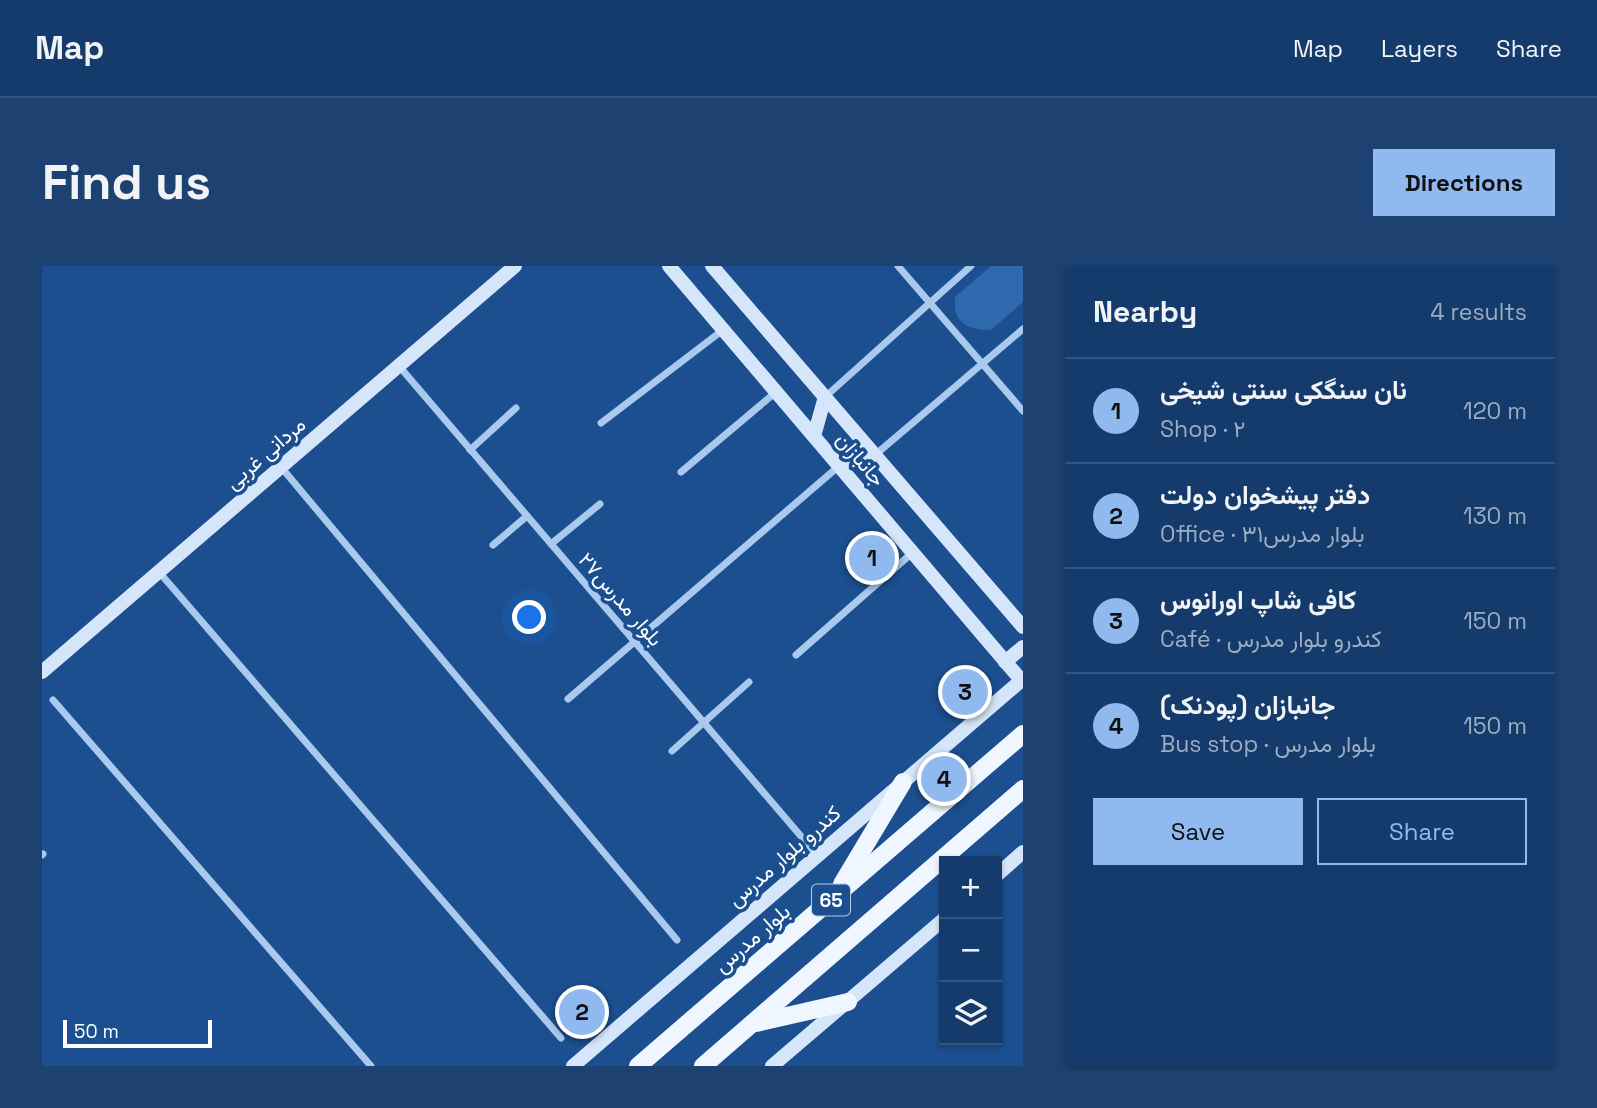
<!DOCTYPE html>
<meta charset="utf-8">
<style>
:root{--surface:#143b6b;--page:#1d4271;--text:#f1f3f6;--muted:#9dadc1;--line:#33557e;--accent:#90b9f0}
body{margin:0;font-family:"Space Grotesk",Vazirmatn,sans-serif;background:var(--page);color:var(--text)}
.controls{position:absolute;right:21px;bottom:21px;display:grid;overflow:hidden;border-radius:0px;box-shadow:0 2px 5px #0004}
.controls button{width:63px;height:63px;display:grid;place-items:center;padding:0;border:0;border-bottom:2px solid var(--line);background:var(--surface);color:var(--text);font:35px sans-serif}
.scale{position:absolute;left:21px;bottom:18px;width:149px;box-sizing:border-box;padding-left:7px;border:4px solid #fff;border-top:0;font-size:19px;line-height:24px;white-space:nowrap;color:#fff;-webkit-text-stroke:5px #1b4f8f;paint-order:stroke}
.you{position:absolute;left:488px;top:352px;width:24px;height:24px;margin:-18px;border:5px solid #fff;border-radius:50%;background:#1a73e8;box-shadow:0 0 0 10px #1a73e833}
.badge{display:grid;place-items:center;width:46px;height:46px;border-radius:50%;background:var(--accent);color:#111;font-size:23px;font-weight:700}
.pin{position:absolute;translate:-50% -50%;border:4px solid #fff;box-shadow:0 2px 7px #0006}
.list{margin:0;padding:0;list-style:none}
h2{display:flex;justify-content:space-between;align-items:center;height:91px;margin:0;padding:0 28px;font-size:30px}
h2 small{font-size:23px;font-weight:400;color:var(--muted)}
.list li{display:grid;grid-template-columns:46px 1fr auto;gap:21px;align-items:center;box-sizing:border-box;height:105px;padding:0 28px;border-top:2px solid var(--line)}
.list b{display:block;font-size:26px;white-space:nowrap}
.list p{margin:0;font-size:23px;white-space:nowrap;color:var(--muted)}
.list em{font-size:23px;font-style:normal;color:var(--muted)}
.actions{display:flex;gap:14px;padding:21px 28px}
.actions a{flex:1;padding:16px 0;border:2px solid var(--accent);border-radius:0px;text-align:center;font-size:24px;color:var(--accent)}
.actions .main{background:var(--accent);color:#111}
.icon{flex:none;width:38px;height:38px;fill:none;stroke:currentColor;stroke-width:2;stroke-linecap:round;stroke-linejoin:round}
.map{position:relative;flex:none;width:981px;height:800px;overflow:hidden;border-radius:0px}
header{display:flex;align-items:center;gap:42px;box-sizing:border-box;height:98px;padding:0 35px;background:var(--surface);border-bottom:2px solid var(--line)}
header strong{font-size:33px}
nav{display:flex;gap:38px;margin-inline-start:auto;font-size:24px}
.intro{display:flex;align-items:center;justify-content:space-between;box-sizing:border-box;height:168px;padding:0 42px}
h1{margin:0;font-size:49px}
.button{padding:18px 32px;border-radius:0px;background:var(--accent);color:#111;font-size:24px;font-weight:700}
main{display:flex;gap:42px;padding:0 42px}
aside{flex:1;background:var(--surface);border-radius:0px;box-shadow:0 2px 5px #0004}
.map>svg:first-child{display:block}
.green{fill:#2e69ad}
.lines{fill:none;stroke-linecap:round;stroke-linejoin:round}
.street{stroke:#a9c9ee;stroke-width:7}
.secondary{stroke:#d6e6fa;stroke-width:14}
.primary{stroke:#f0f6ff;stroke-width:18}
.labels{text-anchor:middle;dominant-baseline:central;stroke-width:7;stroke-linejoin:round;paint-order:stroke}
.shield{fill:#1b4f8f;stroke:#bbcadd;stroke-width:2}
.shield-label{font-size:19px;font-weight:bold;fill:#fff}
.street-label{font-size:21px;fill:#fff;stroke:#1b4f8f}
</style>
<header>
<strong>Map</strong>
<nav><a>Map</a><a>Layers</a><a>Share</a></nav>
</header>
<div class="intro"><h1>Find us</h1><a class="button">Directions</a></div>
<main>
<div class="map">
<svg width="981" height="800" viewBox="0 0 981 800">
<rect width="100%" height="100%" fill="#1b4f8f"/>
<path class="green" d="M949,0H981V36L949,64C926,64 910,57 913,31Z"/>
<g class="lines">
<g class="street">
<path d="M856,0L981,145"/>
<path d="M357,100L775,589"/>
<path d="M783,131L929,0"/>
<path d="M559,157L681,64"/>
<path d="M428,184L474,142"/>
<path d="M833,189L981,63"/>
<path d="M239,201L635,674"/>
<path d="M639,206L734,126"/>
<path d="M509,278L558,238"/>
<path d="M451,279L485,250"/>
<path d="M117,306L519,772"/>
<path d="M754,389L870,287"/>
<path d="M526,433L797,200"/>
<path d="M11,434L329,800"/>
<path d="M630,485L707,416"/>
<path d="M0,589L1,588"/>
</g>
<g class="secondary">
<path d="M627,0L979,414"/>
<path d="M670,0L981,361"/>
<path d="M772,170L783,131"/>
<path d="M797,199L832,189"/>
<path d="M963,396L981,381"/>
<path d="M0,406L473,0"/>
<path d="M955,609L981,586"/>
<path d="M531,800L981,413"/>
<path d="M730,800L902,653"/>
</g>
<g class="primary">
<path d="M800,618L861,516"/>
<path d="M714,757L806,736"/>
<path d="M596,800L981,468"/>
<path d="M661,800L981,523"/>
</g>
</g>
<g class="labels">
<rect class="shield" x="770" y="618.5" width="38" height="31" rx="5"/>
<g class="shield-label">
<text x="789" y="634">65</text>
</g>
<g class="street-label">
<text transform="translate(223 187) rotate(-41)">مردانی غربی</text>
<text transform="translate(819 193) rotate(50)">جانبازان</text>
<text transform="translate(579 333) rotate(49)">بلوار مدرس۲۷</text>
<text transform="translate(742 590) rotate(-41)">کندرو بلوار مدرس</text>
<text transform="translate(710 672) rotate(-41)">بلوار مدرس</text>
</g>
</g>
</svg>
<div class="controls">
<button>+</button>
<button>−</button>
<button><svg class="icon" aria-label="layers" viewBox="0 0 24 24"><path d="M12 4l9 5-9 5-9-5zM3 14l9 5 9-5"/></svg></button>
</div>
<div class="scale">50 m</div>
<div class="you"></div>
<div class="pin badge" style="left:830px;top:292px">1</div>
<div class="pin badge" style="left:540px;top:746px">2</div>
<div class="pin badge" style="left:923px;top:426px">3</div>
<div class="pin badge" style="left:902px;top:513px">4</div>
</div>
<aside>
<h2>Nearby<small>4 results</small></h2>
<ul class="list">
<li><span class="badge">1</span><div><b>نان سنگکی سنتی شیخی</b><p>Shop · ۲</p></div><em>120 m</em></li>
<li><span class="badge">2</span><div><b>دفتر پیشخوان دولت</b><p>Office · بلوار مدرس۳۱</p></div><em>130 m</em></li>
<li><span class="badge">3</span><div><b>کافی شاپ اورانوس</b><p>Café · کندرو بلوار مدرس</p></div><em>150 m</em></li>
<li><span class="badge">4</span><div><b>جانبازان (پودنک)</b><p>Bus stop · بلوار مدرس</p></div><em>150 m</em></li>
</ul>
<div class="actions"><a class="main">Save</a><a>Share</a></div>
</aside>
</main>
